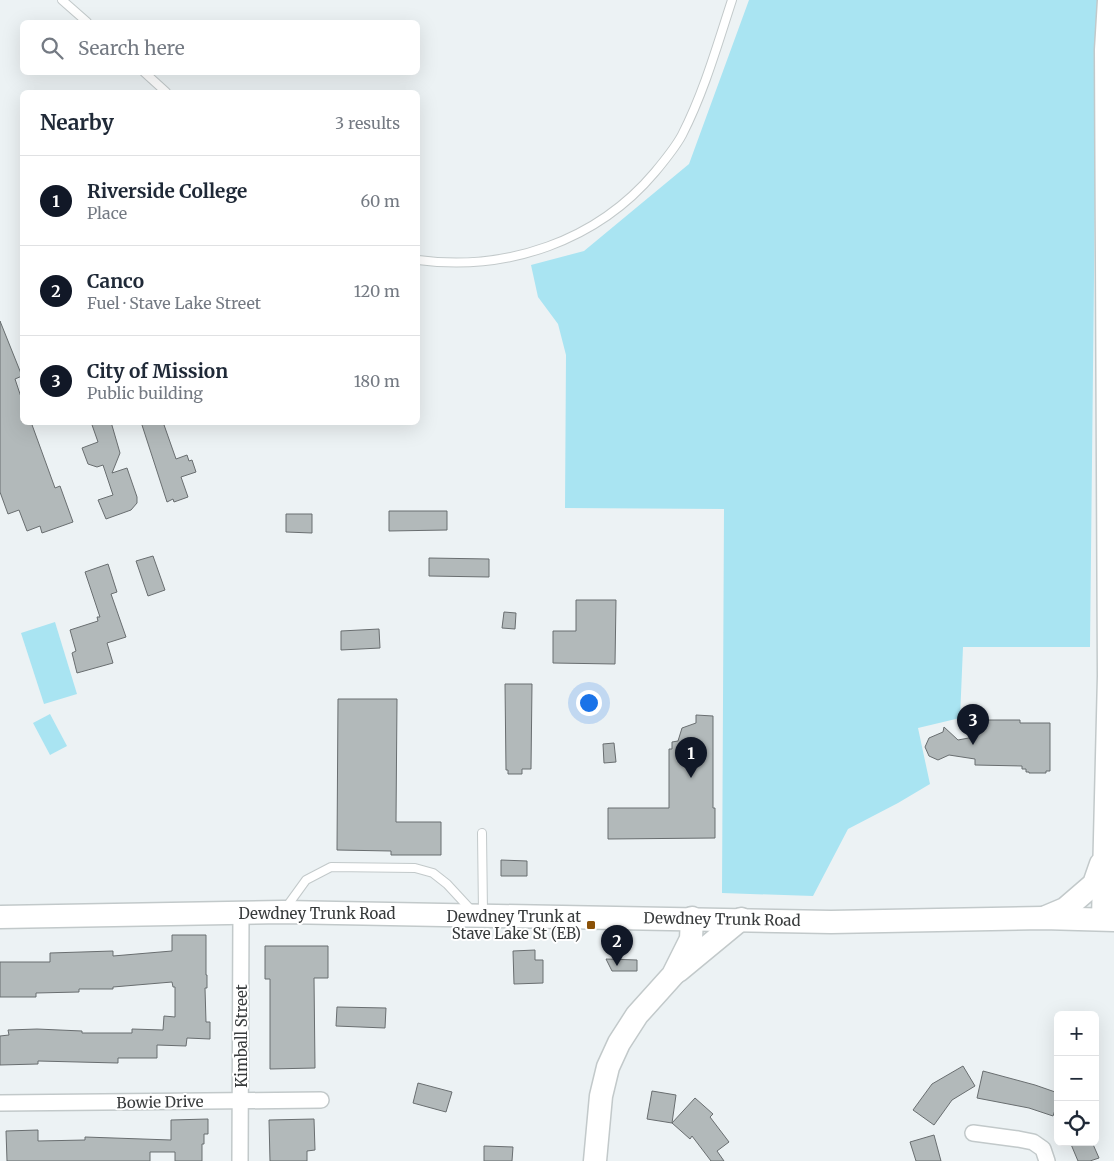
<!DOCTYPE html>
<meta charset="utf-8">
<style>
:root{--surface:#fff;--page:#f6f6f7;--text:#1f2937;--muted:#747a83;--line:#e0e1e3;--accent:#111827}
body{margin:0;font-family:Merriweather,serif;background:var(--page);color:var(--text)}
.controls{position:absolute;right:15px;bottom:15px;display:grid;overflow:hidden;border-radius:8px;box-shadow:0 5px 20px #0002}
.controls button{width:45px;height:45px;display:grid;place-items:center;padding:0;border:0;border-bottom:1px solid var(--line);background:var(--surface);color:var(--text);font:25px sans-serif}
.you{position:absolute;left:588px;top:702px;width:18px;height:18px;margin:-12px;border:4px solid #fff;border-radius:50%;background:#1a73e8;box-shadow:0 0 0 8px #1a73e833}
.badge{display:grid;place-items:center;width:32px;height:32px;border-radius:50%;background:var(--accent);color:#fff;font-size:16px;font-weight:700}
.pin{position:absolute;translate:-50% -41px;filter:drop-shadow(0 1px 2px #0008)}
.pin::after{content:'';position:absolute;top:26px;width:18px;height:15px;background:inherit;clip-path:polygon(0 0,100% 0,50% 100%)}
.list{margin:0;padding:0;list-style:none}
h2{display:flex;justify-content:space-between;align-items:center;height:65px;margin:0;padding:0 20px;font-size:21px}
h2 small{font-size:16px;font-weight:400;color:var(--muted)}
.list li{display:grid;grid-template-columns:32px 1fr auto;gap:15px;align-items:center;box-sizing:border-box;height:90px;padding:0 20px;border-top:1px solid var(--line)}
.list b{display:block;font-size:19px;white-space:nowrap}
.list p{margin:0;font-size:16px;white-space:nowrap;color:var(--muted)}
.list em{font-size:16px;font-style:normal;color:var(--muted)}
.icon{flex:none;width:28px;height:28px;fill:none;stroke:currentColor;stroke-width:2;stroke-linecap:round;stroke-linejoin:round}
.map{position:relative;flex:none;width:1114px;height:1161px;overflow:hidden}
.search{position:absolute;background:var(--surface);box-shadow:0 5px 20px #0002;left:20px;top:20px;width:400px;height:55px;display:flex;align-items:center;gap:12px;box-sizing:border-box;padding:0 18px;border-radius:8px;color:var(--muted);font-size:19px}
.panel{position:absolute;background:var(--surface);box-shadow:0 5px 20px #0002;left:20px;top:90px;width:400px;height:335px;border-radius:8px}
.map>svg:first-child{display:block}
.green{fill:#a9e4f2}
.building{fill:#b2b9ba;stroke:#696e70}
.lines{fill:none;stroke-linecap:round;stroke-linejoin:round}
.lane-casing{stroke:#c2c9ca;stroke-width:10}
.street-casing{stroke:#c2c9ca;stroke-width:18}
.secondary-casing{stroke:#c2c9ca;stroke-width:25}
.lane{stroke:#fff;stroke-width:8}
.street{stroke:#fff;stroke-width:15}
.secondary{stroke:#fff;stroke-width:22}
.poi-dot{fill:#8a5107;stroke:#fff;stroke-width:2}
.labels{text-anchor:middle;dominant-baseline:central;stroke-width:4;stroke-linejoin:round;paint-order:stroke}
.street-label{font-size:15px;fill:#383b3c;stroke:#fff}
.poi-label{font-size:15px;fill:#383b3c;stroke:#fff;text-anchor:end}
</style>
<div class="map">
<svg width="1114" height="1161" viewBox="0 0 1114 1161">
<rect width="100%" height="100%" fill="#ecf2f4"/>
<g class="green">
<path d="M749,0H1097L1090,647H963L960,718L918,728L930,784L898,803L848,829L813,896L722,893L724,509L565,508L566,355L558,324L538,297L531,265L584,251L689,164Z"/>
<path d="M55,622L77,694L44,704L21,633Z"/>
<path d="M50,714L67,746L50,755L33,723Z"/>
</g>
<g class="building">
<path d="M0,321L22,376L15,379L22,400V422H31L55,488L60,486L73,522L42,533L40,526L27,531L19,510L8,514L0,492Z"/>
<path d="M91,422H111L120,453L112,473L127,468L137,497V503L131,510L106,519L98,500L113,495L103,465L97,467L88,464L82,448L98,442Z"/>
<path d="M141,422H163L176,459L187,455L189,461L192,460L196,472L181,477L188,497L174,502L173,499L167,502Z"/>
<path d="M389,511H447V530L389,531Z"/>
<path d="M286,514H312V533L286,532Z"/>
<path d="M153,556L165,590L148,596L136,561Z"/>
<path d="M429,558L489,559V577L429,576Z"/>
<path d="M108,564L117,592L111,594L126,637L107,643L113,663L77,673L72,653L76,651L70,630L98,621L97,617H100L85,572Z"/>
<path d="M576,600H616L615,664L553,663V631H576Z"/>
<path d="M504,612L516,613L515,629L502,628Z"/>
<path d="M379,629L380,648L341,650V631Z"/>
<path d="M505,684H532L531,769H522V774H508V770H506Z"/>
<path d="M338,699H397L396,822H441V855H391V851L337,850Z"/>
<path d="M696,715L713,716V808H715V838L608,839V808H669V749H672V742L678,741L682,728L696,723Z"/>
<path d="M974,720H1020V723H1050V771H1046V773H1029V772H1026V769H1022V766L975,765V759L949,755L938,760L929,756L925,747L929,738L943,732L944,727L958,740L974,737Z"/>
<path d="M614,743L616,762L604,763L603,744Z"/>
<path d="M501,860L527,861V876H501Z"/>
<path d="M172,935H206V975H207V988H205L206,1022H210V1039L187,1038L186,1046L157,1045V1058H118V1063L38,1061V1064L0,1065V1036L9,1035L8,1030L37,1029L82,1031V1033H132V1029L163,1030L164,1016L175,1017V987H173L172,982L113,987V989H79V992L36,993V997H0V962H50V953L113,951V956L172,951Z"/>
<path d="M265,946H328V978H314L315,1068L270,1069V979H265Z"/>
<path d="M535,950V960H543V983L514,984L513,951Z"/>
<path d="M606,959L637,960V971H612Z"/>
<path d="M337,1007L386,1008L385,1028L336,1026Z"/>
<path d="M963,1066L975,1086L952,1100L934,1125L913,1110L932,1084Z"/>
<path d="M983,1071L1035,1085L1058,1093V1101L1053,1116L1029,1108L977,1098Z"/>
<path d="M418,1083L452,1092L446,1112L413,1103Z"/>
<path d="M652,1091L676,1095L672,1123L647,1119Z"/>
<path d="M695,1098L713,1114L710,1117L729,1142L717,1151L724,1161H711L692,1136L690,1139L672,1123Z"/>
<path d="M208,1119V1134H204V1144H202V1161H175V1152H150V1161H7L6,1131L38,1130V1141L85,1140V1137L171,1140V1120Z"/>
<path d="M314,1119L315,1150L307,1151V1161H270L269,1120Z"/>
<path d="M934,1135L941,1161H916L910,1142Z"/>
<path d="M1070,1142H1092L1099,1158L1090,1161H1078Z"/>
<path d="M484,1146L513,1147L512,1161H484Z"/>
</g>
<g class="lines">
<defs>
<g id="lane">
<path d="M62,0L87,22"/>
<path d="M144,72L166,92"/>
<path d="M418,260C507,272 597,241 655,172C665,160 675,148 682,135C704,92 717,46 732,0"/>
<path d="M482,833L483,913"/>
<path d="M285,909L306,880L331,867L415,868L433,873L447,884L472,911"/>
</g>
<g id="street">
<path d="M0,1103L321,1100"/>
<path d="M973,1133L1018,1139L1033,1142L1043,1149L1047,1161"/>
<path d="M240,1161L241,912"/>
</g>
<g id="secondary">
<path d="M0,917L283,912L831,922L1043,918L1114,920"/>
<path d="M1046,917L1065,909L1094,884L1101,864"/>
<path d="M1103,919L1109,676L1106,50L1109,0"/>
<path d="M678,971L741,919"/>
<path d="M595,1161L601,1096L608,1067L619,1043L637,1015L673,975L691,939L692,918"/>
</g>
</defs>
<use href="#lane" class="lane-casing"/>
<use href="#street" class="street-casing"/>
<use href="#secondary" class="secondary-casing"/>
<use href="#lane" class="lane"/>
<use href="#street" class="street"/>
<use href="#secondary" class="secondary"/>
</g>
<rect class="poi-dot" x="586" y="920" width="10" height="10" rx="2.5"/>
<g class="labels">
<g class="street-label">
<text x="317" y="913">Dewdney Trunk Road</text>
<text transform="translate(722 919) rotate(1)">Dewdney Trunk Road</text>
<text transform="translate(241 1036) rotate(-90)">Kimball Street</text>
<text transform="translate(160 1102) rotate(-1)">Bowie Drive</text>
</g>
<g class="poi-label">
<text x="581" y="916">Dewdney Trunk at<tspan x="581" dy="17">Stave Lake St (EB)</tspan></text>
</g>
</g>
</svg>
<div class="controls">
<button>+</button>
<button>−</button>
<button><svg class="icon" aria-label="locate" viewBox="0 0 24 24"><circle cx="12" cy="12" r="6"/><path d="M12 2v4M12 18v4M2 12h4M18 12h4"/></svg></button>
</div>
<div class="you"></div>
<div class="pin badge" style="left:691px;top:778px">1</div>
<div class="pin badge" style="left:617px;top:966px">2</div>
<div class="pin badge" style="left:973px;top:745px">3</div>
<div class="search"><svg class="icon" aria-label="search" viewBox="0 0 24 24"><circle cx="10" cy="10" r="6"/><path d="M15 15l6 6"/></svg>Search here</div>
<section class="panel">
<h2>Nearby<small>3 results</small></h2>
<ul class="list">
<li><span class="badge">1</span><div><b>Riverside College</b><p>Place</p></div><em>60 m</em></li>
<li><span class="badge">2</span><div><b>Canco</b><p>Fuel · Stave Lake Street</p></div><em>120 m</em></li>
<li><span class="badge">3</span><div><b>City of Mission</b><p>Public building</p></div><em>180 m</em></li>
</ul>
</section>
</div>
